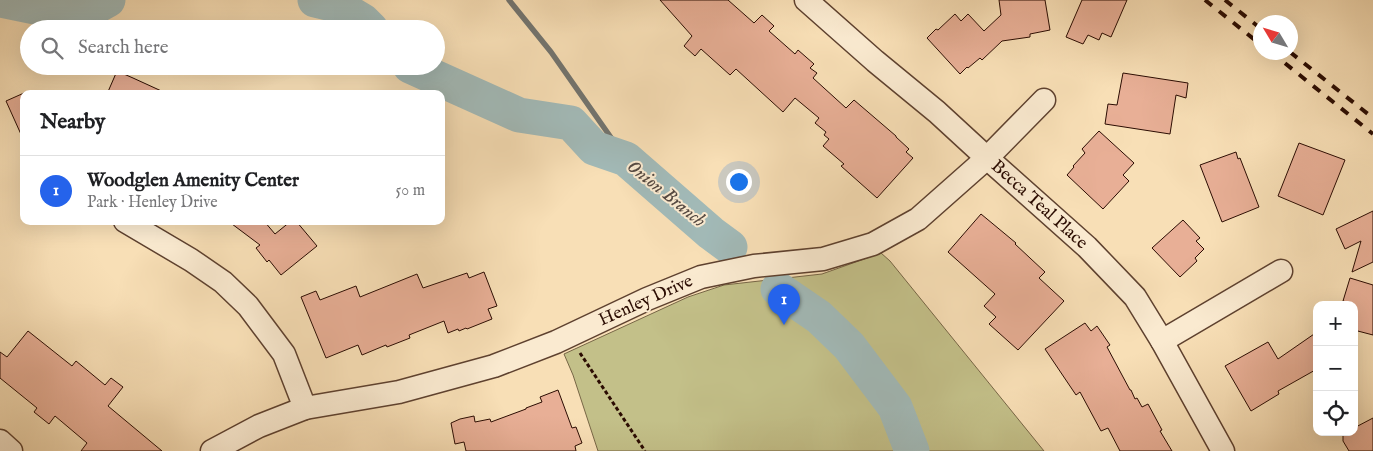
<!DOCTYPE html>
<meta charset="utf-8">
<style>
:root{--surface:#fff;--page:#f2f2f2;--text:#202124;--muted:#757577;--line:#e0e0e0;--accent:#2563eb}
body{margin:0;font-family:"IM FELL English",serif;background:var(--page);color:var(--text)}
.controls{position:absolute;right:15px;bottom:15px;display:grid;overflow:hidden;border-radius:10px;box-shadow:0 5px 20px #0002}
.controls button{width:45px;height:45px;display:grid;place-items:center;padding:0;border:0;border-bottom:1px solid var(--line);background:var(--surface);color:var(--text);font:25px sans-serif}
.compass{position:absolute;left:1253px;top:15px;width:45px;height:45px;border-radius:50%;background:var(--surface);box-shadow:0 5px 20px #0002;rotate:308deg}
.you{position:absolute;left:738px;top:181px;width:18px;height:18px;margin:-12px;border:4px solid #fff;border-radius:50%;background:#1a73e8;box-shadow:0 0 0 8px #1a73e833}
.badge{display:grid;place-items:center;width:32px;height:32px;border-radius:50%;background:var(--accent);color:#fff;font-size:16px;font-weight:700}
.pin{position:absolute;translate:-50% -41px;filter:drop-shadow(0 1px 2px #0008)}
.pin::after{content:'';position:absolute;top:26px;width:18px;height:15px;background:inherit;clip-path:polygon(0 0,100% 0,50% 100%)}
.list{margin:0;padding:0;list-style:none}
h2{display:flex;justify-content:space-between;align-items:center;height:65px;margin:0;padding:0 20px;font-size:21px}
h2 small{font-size:16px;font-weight:400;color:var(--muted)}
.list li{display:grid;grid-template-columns:32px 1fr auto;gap:15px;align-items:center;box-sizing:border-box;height:70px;padding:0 20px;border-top:1px solid var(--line)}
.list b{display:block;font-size:19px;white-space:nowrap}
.list p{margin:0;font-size:16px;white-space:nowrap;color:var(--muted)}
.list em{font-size:16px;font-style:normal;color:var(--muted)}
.icon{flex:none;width:28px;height:28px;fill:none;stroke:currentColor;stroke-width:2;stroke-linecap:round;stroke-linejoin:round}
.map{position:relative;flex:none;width:1373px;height:451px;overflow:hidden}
.search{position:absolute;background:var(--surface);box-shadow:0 5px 20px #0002;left:20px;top:20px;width:425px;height:55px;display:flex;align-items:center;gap:12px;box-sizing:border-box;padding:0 18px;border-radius:28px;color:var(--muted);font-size:19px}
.panel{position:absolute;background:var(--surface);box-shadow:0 5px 20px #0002;left:20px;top:90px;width:425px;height:135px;border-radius:10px}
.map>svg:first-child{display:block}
.green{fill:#c3c089;stroke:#776646}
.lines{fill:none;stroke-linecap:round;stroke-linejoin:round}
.stream{stroke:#72746f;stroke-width:5.5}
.river{stroke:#a2bab8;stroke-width:35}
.building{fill:#e8af96;stroke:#2b0c02}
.minor-casing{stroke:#5e412f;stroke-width:25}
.path{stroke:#2b0c02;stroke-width:3;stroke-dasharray:4 2.5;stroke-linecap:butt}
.minor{stroke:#faead0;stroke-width:22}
.rail{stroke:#2b0c02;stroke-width:4;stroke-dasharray:9 9;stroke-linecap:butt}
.labels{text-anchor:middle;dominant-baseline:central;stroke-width:4;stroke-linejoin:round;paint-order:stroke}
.street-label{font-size:18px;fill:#2b0c02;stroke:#faead0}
.water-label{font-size:19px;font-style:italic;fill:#554942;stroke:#faead0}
</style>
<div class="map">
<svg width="1373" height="451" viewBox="0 0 1373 451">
<rect width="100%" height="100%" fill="#f8dfb6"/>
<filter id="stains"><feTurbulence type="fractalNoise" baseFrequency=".004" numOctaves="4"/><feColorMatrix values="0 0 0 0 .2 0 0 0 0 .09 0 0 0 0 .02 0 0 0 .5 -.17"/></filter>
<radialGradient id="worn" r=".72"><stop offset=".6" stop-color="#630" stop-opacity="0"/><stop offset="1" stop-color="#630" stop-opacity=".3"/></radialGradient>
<path class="green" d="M881,253L890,261L1044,451H598L573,375L564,354L688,297L724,285L822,274Z"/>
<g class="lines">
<path class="stream" d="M509,0L551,52L626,159"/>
<g class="river">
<path d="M1,0L79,16L108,0"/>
<path d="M315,0L336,5L363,21L371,29"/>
<path d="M410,66L519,115L571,123L594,148L626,159L711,233L730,247"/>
<path d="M778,289L819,317L849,346L895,407L912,451"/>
</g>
</g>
<g class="building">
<path d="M660,0H728L754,23L762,15L774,26L769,31L795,54L798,50L814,64L810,68L817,73L813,78L846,108L854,100L896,136V137L909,149L906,152L913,158L877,198L841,166L844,164L823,146L829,139L824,135L826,132L815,123L819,118L795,98L783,112L736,69L730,75L701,49L695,56L684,46L692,36Z"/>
<path d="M999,0H1045L1050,30L1030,34V37L1002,41L982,60L980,58L968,68L967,67L960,74L927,38L936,29L938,30L955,14L961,21L968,14L984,31L1001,15Z"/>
<path d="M1082,0H1127L1111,37L1102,33L1099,40L1088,35L1083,44L1066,37Z"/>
<path d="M117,71L133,78L168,94H107Z"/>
<path d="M1123,73L1188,83L1186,98L1176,95L1170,134L1105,124L1108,104L1117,105Z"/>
<path d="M24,93V141L6,101Z"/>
<path d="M1099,131L1134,163L1123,175L1129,181L1103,209L1067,175L1074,167L1073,166L1085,153L1082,149Z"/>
<path d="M1299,143L1345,160L1323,215L1278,196Z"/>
<path d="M1236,152L1238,159L1240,158L1259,207L1222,222L1200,165Z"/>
<path d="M1373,211V262L1352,272L1361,241L1345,249L1336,229Z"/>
<path d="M981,214L1016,243L1015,244L1045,272L1039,278L1064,301L1018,350L989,324L996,317L984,306L995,294L948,252Z"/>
<path d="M1183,220L1200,238L1196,241L1204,249L1195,258L1197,261L1180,277L1152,248Z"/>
<path d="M228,221H264L275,234L291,221H296L317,246L281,275L269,260L267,262L256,248L260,245Z"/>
<path d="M484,272L497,306L488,309L492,319L467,329L466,328L459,331L458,329L448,333L444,321L409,335L410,338L387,347L386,345L362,355L358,345L326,358L301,297L316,291L320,300L356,286L360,297L417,274L423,288L467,273L469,278Z"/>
<path d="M1350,278L1373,285V335L1354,330V304L1343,301Z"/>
<path d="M1085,323L1091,331L1097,326L1110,345L1107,347L1130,390H1131L1135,399L1137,398L1142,407L1148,404L1162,430L1160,431L1172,451H1120L1108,428L1101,431L1080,392L1076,395L1045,349Z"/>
<path d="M28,331L72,366L76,361L105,385L111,378L123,387L108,406L162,451H81L87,443L55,416L49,424L34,412L37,408L0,378V352L7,357Z"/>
<path d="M1317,332V369L1278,391L1279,394L1251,411L1225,366L1268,342L1278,359Z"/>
<path d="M558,390L572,428L576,427L582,443L575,446L576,451H466L464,442L455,444L451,423L460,419L474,416L475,422L490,419L491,422L526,409V408L542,402L540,397Z"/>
<path d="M1373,418V451H1349L1343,441V435L1347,432H1354V428Z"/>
</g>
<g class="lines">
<defs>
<g id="minor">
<path d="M806,0L875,61L937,112L987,158L1087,247L1135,297L1162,341L1223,451"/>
<path d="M125,221L191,260L223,282L248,306L284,354L305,408"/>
<path d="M1162,341L1281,271"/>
<path d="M0,441L11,451"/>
<path d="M212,451L259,426L305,408L399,392L494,366L556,342L647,299L701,277L754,266L823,259L873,244L918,219L987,158L1044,100"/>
</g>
</defs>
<use href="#minor" class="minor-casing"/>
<path class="path" d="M580,353L645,451"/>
<use href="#minor" class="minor"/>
<g class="rail">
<path d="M1205,0L1260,44"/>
<path d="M1225,0L1260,28"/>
<path d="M1271,52L1373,134"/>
<path d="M1290,52L1373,118"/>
</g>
</g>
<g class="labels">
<g class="street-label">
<text transform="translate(1039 205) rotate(42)">Becca Teal Place</text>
<text transform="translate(646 301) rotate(-24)">Henley Drive</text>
</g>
<g class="water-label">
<text transform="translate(666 194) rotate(39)">Onion Branch</text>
</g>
</g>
<rect width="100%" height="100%" filter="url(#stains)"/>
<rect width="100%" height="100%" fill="url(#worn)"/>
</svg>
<div class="controls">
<button>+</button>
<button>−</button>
<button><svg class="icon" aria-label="locate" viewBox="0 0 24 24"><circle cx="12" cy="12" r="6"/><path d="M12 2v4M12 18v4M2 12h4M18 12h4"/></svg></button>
</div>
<svg class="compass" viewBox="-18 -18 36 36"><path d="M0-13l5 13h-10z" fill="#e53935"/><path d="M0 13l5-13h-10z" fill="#757577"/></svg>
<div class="you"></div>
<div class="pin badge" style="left:784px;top:325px">1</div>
<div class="search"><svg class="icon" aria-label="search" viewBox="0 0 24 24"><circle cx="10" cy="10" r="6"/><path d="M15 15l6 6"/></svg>Search here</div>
<section class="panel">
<h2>Nearby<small></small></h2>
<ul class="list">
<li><span class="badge">1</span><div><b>Woodglen Amenity Center</b><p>Park · Henley Drive</p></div><em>50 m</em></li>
</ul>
</section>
</div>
